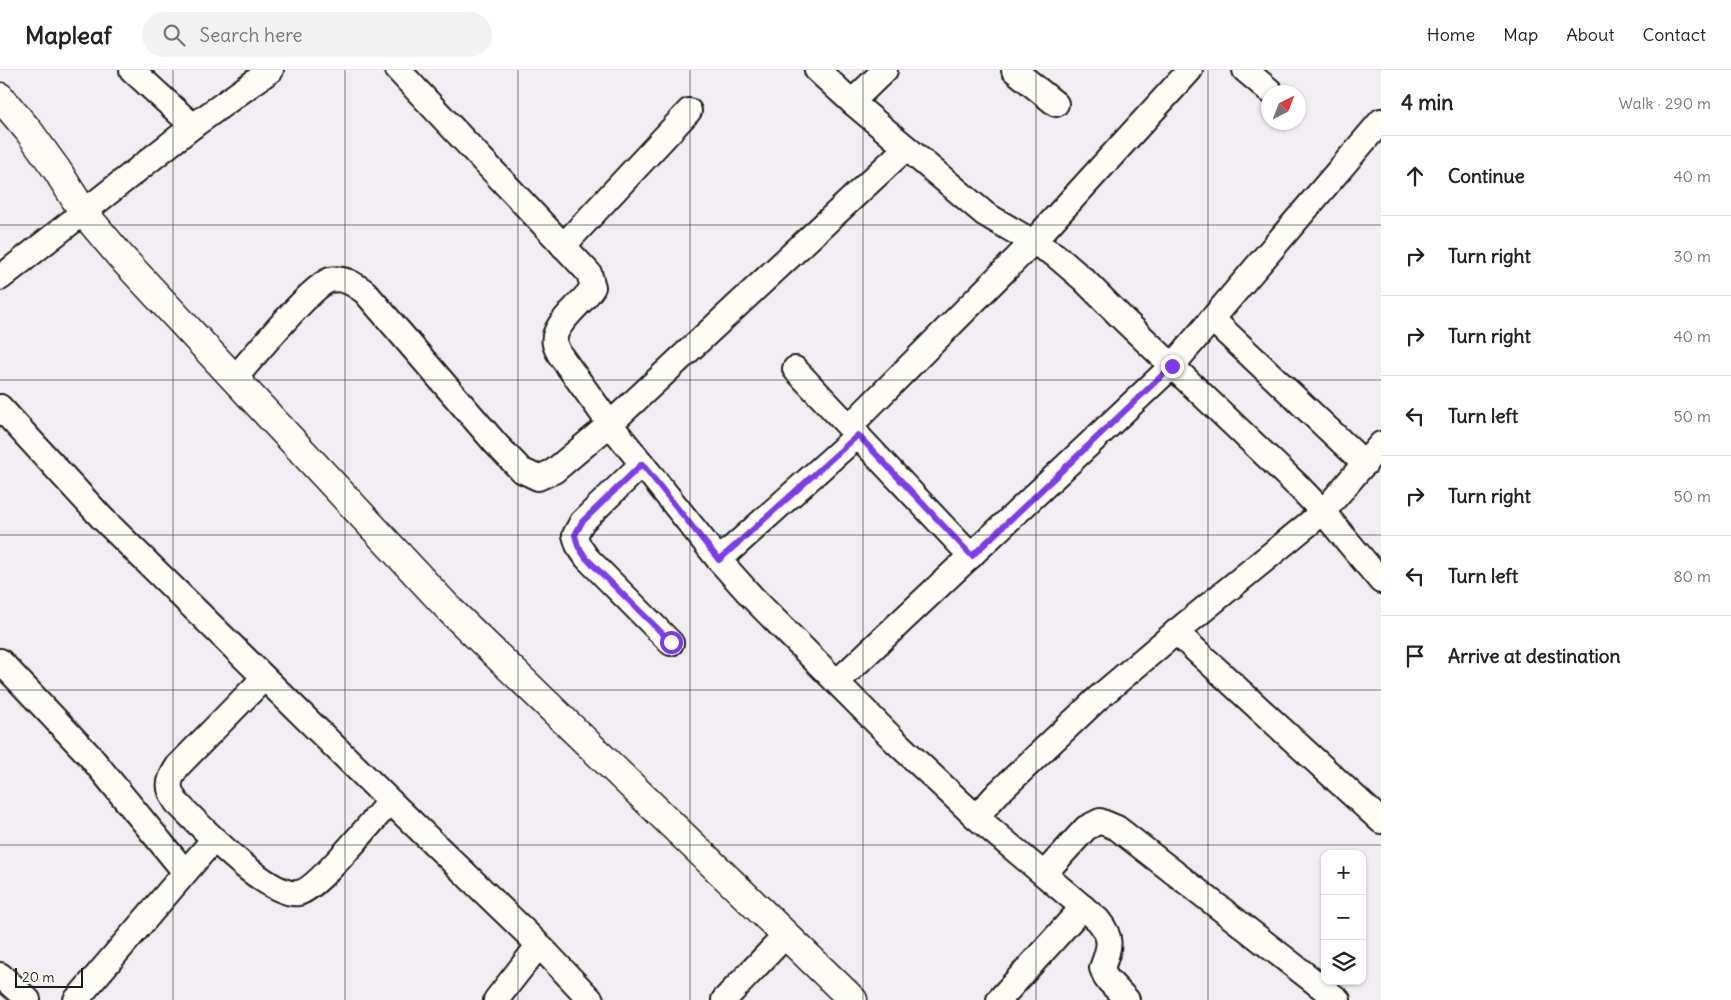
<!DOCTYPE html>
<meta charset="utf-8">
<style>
:root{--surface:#fff;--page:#f2f2f2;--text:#222;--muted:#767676;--line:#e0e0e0}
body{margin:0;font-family:Delius,sans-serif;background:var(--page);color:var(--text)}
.controls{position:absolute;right:15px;bottom:15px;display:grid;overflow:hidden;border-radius:10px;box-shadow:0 1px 4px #0004}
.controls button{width:45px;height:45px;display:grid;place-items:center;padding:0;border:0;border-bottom:1px solid var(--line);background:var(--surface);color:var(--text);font:25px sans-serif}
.compass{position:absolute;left:1261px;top:15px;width:45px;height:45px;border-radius:50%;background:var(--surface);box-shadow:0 1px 4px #0004;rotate:42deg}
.scale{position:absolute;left:15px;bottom:12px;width:68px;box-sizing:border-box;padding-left:5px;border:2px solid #1c1c1c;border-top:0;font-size:14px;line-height:18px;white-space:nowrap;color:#1c1c1c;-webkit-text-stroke:4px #fdfcf7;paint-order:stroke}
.stop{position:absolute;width:15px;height:15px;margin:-11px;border:4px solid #7c3aed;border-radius:50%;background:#fff}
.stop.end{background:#7c3aed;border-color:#fff;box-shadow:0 1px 5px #0008}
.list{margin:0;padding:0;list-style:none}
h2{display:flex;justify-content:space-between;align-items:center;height:65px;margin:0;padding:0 20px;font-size:21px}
h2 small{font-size:16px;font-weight:400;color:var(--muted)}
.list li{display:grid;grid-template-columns:32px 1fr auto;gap:15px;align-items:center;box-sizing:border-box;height:80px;padding:0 20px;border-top:1px solid var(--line)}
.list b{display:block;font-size:19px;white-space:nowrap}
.list em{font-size:16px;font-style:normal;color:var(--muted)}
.icon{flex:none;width:28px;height:28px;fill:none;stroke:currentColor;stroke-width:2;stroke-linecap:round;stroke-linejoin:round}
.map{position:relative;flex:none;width:1381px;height:930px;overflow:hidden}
header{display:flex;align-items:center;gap:30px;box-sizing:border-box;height:70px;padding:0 25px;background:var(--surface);border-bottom:1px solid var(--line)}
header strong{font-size:24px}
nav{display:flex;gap:28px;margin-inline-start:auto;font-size:18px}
.search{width:350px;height:45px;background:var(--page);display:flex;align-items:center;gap:12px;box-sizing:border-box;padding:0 18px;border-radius:28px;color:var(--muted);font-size:19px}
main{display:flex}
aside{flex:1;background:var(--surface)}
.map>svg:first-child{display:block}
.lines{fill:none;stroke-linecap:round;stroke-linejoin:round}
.street-casing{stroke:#1c1c1c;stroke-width:28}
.secondary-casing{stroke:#1c1c1c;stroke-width:31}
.street{stroke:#fdfcf7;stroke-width:24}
.secondary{stroke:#fdfcf7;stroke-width:28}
.route{stroke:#7c3aed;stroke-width:6}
.grid{fill:none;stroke:#1c1c1c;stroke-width:1;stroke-opacity:0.55}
</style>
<header>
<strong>Mapleaf</strong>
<div class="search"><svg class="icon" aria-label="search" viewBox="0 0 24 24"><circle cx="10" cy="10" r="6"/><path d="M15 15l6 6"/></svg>Search here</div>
<nav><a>Home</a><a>Map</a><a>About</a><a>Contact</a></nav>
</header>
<main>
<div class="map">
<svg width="1381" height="930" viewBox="0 0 1381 930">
<rect width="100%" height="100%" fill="#f2edf2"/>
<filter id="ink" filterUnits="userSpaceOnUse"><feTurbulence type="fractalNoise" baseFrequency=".02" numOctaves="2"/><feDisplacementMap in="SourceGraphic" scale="10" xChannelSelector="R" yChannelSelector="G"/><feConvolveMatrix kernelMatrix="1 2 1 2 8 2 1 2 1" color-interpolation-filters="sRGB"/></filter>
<g filter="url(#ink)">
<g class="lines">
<defs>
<g id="street">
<path d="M132,0L193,56"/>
<path d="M817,0L852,32L985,144L1055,185L1084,210L1124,250L1300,418L1323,442L1381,511"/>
<path d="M1014,0L1056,34"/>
<path d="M1245,0L1270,21"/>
<path d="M852,32L885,0"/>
<path d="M906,78L610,354L719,490L753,528L896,672L976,747L1098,850C1113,868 1110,877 1102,898L1106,908L1127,930"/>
<path d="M563,176L689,41"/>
<path d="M0,208L193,56L271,0"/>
<path d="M1212,249L1365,394"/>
<path d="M795,299L971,486"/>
<path d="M234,309C250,291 312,215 330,210C344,207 354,214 365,222L496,374L521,400L538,408L554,401L610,354L560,285C558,282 556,278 555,274C550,255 584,233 593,217L589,203L398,0"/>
<path d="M0,337L102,448L390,731L539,875L591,930"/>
<path d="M850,356L1033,172L1190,0"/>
<path d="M642,394L582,452L575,465L578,475L587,488L671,573"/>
<path d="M719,490L858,365"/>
<path d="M1176,562L1381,751"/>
<path d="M0,591L89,685L185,802"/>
<path d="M264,608L178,696C167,712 167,718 177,733C200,755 267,827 298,823C316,821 375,748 390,731"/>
<path d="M837,612L1172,296L1381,51"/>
<path d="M976,747L998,723L1097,629L1176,562L1323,442L1381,374"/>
<path d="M1044,804L1086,758L1100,751L1117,758L1338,930"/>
<path d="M0,905L28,930"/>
<path d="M76,930L214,769"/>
<path d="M496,930L539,875"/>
<path d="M724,930L786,865"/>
<path d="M999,930L1083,837"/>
</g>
<path id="secondary" d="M0,27L28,60L57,100L84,143L121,187L451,541L853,930"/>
</defs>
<use href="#street" class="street-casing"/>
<use href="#secondary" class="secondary-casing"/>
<use href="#street" class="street"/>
<use href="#secondary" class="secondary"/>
</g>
</g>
<g class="lines" filter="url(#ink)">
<path class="route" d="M671,572L586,488L578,476L575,465L582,452L642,394L719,490L858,365L972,486L1172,296"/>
</g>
<path class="grid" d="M173,0V930M345,0V930M518,0V930M690,0V930M863,0V930M1036,0V930M1208,0V930M0,155H1381M0,310H1381M0,465H1381M0,620H1381M0,775H1381"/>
</svg>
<div class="controls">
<button>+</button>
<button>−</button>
<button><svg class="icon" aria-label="layers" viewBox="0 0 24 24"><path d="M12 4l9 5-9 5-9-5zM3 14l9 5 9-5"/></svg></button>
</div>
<svg class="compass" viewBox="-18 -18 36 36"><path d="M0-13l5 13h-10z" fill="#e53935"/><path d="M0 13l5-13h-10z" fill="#767676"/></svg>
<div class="scale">20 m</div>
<div class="stop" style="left:671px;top:572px"></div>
<div class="stop end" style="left:1172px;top:296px"></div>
</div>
<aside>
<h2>4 min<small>Walk · 290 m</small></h2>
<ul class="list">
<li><svg class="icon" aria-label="ahead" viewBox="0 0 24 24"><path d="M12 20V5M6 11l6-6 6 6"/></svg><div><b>Continue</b></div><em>40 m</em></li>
<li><svg class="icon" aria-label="right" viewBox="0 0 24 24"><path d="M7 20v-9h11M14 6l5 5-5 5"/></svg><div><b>Turn right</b></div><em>30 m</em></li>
<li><svg class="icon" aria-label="right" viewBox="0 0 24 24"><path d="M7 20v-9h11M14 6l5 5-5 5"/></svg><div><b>Turn right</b></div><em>40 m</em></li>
<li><svg class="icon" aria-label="left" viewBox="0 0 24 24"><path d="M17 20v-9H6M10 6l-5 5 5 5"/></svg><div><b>Turn left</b></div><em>50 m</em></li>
<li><svg class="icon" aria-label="right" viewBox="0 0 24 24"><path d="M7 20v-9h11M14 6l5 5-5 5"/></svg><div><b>Turn right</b></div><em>50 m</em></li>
<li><svg class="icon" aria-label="left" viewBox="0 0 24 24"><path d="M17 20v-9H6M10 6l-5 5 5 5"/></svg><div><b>Turn left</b></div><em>80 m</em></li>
<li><svg class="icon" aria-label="arrive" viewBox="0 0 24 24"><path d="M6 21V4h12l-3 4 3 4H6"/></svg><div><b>Arrive at destination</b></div></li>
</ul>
</aside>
</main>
